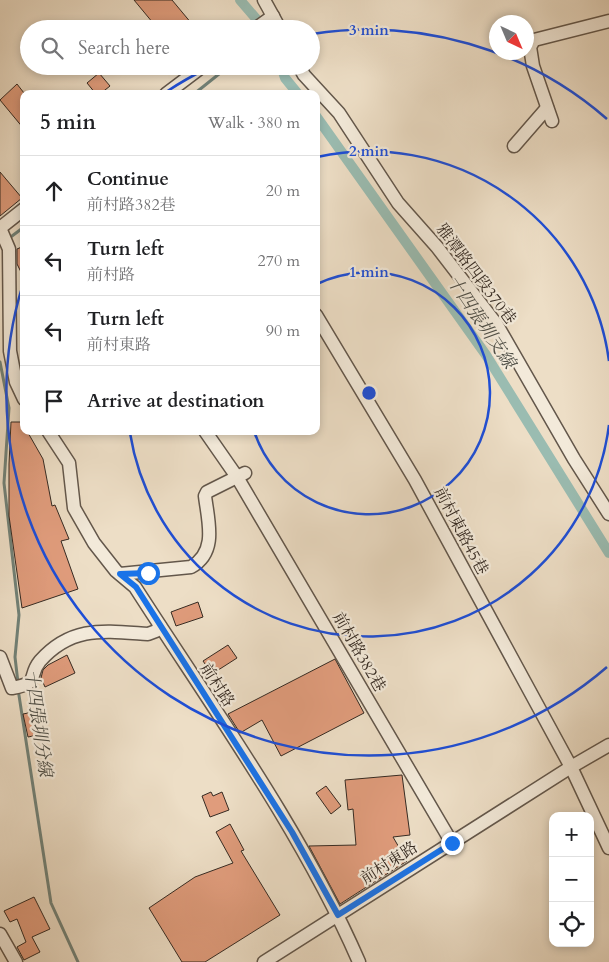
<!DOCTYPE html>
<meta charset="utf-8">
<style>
:root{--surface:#fff;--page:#f2f2f2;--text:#202124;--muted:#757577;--line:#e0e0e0}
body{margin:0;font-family:Cardo,"Noto Serif TC",serif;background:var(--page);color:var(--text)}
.controls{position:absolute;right:15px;bottom:15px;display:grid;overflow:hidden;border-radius:10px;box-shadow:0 2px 8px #0003}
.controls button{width:45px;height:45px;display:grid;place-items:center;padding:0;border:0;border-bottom:1px solid var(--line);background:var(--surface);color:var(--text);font:25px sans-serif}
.compass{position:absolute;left:489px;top:15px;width:45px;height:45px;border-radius:50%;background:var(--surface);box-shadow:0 2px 8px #0003;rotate:136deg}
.stop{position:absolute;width:15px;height:15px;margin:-11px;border:4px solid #1a73e8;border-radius:50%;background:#fff}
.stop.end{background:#1a73e8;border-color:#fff;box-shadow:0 1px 5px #0008}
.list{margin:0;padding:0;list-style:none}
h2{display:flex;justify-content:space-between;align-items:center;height:65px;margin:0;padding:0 20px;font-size:21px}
h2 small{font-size:16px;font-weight:400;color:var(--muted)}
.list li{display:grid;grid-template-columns:32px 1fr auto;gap:15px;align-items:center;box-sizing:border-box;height:70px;padding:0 20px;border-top:1px solid var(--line)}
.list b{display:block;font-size:19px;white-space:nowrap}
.list p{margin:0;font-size:16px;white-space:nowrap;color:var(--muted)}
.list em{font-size:16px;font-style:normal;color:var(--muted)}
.icon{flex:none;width:28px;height:28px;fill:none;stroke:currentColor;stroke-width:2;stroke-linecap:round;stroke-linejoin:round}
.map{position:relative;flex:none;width:609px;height:962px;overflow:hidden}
.search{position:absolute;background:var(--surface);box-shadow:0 2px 8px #0003;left:20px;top:20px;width:300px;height:55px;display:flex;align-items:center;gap:12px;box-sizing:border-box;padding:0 18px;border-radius:28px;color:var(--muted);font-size:19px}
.panel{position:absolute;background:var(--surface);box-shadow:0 2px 8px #0003;left:20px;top:90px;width:300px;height:345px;border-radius:10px}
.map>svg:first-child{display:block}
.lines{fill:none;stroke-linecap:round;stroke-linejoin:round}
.stream{stroke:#728278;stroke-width:3}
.canal{stroke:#9abcb1;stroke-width:10}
.building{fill:#e09c7c;stroke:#352a22}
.minor-casing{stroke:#63574b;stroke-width:15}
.minor{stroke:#f3eada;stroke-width:12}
.route{stroke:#1a73e8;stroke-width:6}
.ring{fill:none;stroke:#1d4ed8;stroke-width:2.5}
.labels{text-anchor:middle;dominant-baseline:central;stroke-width:4.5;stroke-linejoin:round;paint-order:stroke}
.street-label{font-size:16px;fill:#352a22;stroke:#f3eada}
.water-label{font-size:18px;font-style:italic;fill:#4e4e46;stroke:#f3eada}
.centre{fill:#1d4ed8;stroke:#f3eada;stroke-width:2.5}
.ring-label{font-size:15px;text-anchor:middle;font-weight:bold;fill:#1d4ed8;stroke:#f3eada;stroke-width:4.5;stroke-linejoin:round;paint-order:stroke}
</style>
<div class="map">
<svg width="609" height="962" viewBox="0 0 609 962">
<rect width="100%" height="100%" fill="#eddec6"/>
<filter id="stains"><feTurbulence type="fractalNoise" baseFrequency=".004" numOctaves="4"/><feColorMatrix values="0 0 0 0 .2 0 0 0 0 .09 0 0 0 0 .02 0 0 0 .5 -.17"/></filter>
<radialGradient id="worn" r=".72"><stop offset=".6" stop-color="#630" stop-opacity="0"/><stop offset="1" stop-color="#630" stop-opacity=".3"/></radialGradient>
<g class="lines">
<g class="stream">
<path d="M194,94L229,66"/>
<path d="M8,239L24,227"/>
<path d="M0,362L9,408L4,483L19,615L15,657L18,683"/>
<path d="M18,689L51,903L78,962"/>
</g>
<g class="canal">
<path d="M240,0L265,29"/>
<path d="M281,66L285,78L298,94"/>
<path d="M316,116L486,355L609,553"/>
</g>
</g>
<g class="building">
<path d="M134,0H172L192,24L187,29H158Z"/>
<path d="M99,73L110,86L100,94H96L87,83Z"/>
<path d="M17,84L24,93V129L0,100Z"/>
<path d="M0,172L22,198L0,216Z"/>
<path d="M24,246V278L17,264V249Z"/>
<path d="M11,422H22L24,431H27L43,459L52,506L55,505L69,539L61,541L78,589L22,608L9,516V464Z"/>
<path d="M198,602L203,617L176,626L171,612Z"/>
<path d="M228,645L237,658L212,674L203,661Z"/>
<path d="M67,655L75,673L45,687L41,678L43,670L48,665Z"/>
<path d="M335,659L364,713L281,756L262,720L240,733L228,714Z"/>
<path d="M33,712L38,735L28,737L23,714Z"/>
<path d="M402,775L410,835L393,837L407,861L340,904L309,846L356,845L353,809L348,810L345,780Z"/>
<path d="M326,786L341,806L331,814L316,793Z"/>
<path d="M211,792L213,796L222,792L229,810L210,817L202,796Z"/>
<path d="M230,824L244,850L241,851L280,915L205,962H182L149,908L195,877L233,863L216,832Z"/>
<path d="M34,897L50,929L32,937L40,952L24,960L17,947L26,942L17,919L10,922L4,911Z"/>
</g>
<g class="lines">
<defs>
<g id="minor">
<path d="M264,0L280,29"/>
<path d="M255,29L273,16"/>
<path d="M299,66L304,75L339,113L398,203L437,247L497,325L574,459L609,514"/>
<path d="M166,94L203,66"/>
<path d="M552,121L533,66L530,47L534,40L609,21"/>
<path d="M514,146L547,108"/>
<path d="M0,228L9,249L10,351L16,382L24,399"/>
<path d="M0,228L24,209"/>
<path d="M316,315L415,480L571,767L609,848"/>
<path d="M48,431L69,463L74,508L94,543L116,571L135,587C212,707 302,831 359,962"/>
<path d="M205,431L237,477L452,843"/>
<path d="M120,574L191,567C218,552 208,521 205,496L207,492L245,473"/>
<path d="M0,657L12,688C41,683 27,677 40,661C72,625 105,631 148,634L156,631L160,626"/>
<path d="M0,934L16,962"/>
<path d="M264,962L571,767L609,745"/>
</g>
</defs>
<use href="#minor" class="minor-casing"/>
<use href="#minor" class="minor"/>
</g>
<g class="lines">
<path class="route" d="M148,573L120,574L136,587L292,832L338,915L452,843"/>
</g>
<g class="ring">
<path d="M317 284A121 121 0 1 1 254 431"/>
<path d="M609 425A242 242 0 0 1 130 433M317 157A242 242 0 0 1 609 361"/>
<path d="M607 667A363 363 0 0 1 23 284M166 92A363 363 0 0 1 210 67M312 34A363 363 0 0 1 607 119"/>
</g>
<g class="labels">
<g class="street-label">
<text transform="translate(476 274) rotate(53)">雅潭路四段370巷</text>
<text transform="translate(461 531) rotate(62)">前村東路45巷</text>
<text transform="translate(359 652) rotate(60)">前村路382巷</text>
<text transform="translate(217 685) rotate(57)">前村路</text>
<text transform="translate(389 863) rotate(-33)">前村東路</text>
</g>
<g class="water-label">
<text transform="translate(481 322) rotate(56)">十四張圳支線</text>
<text transform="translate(38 723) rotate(82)">十四張圳分線</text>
</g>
</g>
<circle cx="369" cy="393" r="8" class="centre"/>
<g class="ring-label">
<text x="369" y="35">3 min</text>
<text x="369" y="156">2 min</text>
<text x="369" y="277">1 min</text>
</g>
<rect width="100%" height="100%" filter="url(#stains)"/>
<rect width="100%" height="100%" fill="url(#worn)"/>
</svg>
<div class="controls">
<button>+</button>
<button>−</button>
<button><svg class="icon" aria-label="locate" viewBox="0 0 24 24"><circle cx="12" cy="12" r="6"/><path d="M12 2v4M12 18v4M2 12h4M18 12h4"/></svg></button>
</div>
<svg class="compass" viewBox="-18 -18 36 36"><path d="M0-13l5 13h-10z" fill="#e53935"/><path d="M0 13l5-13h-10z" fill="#757577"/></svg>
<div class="stop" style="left:148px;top:573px"></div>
<div class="stop end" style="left:452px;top:843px"></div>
<div class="search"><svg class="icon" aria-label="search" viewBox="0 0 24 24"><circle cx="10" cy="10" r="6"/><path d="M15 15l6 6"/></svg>Search here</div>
<section class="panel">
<h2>5 min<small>Walk · 380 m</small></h2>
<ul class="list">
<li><svg class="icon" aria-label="ahead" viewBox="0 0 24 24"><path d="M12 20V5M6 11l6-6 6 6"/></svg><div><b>Continue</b><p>前村路382巷</p></div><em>20 m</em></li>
<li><svg class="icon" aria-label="left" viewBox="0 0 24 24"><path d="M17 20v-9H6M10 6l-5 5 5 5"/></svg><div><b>Turn left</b><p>前村路</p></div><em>270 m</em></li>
<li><svg class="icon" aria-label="left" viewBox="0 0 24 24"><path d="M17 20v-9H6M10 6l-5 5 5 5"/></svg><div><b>Turn left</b><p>前村東路</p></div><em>90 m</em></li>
<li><svg class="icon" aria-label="arrive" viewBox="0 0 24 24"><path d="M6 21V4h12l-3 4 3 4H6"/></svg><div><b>Arrive at destination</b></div></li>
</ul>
</section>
</div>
